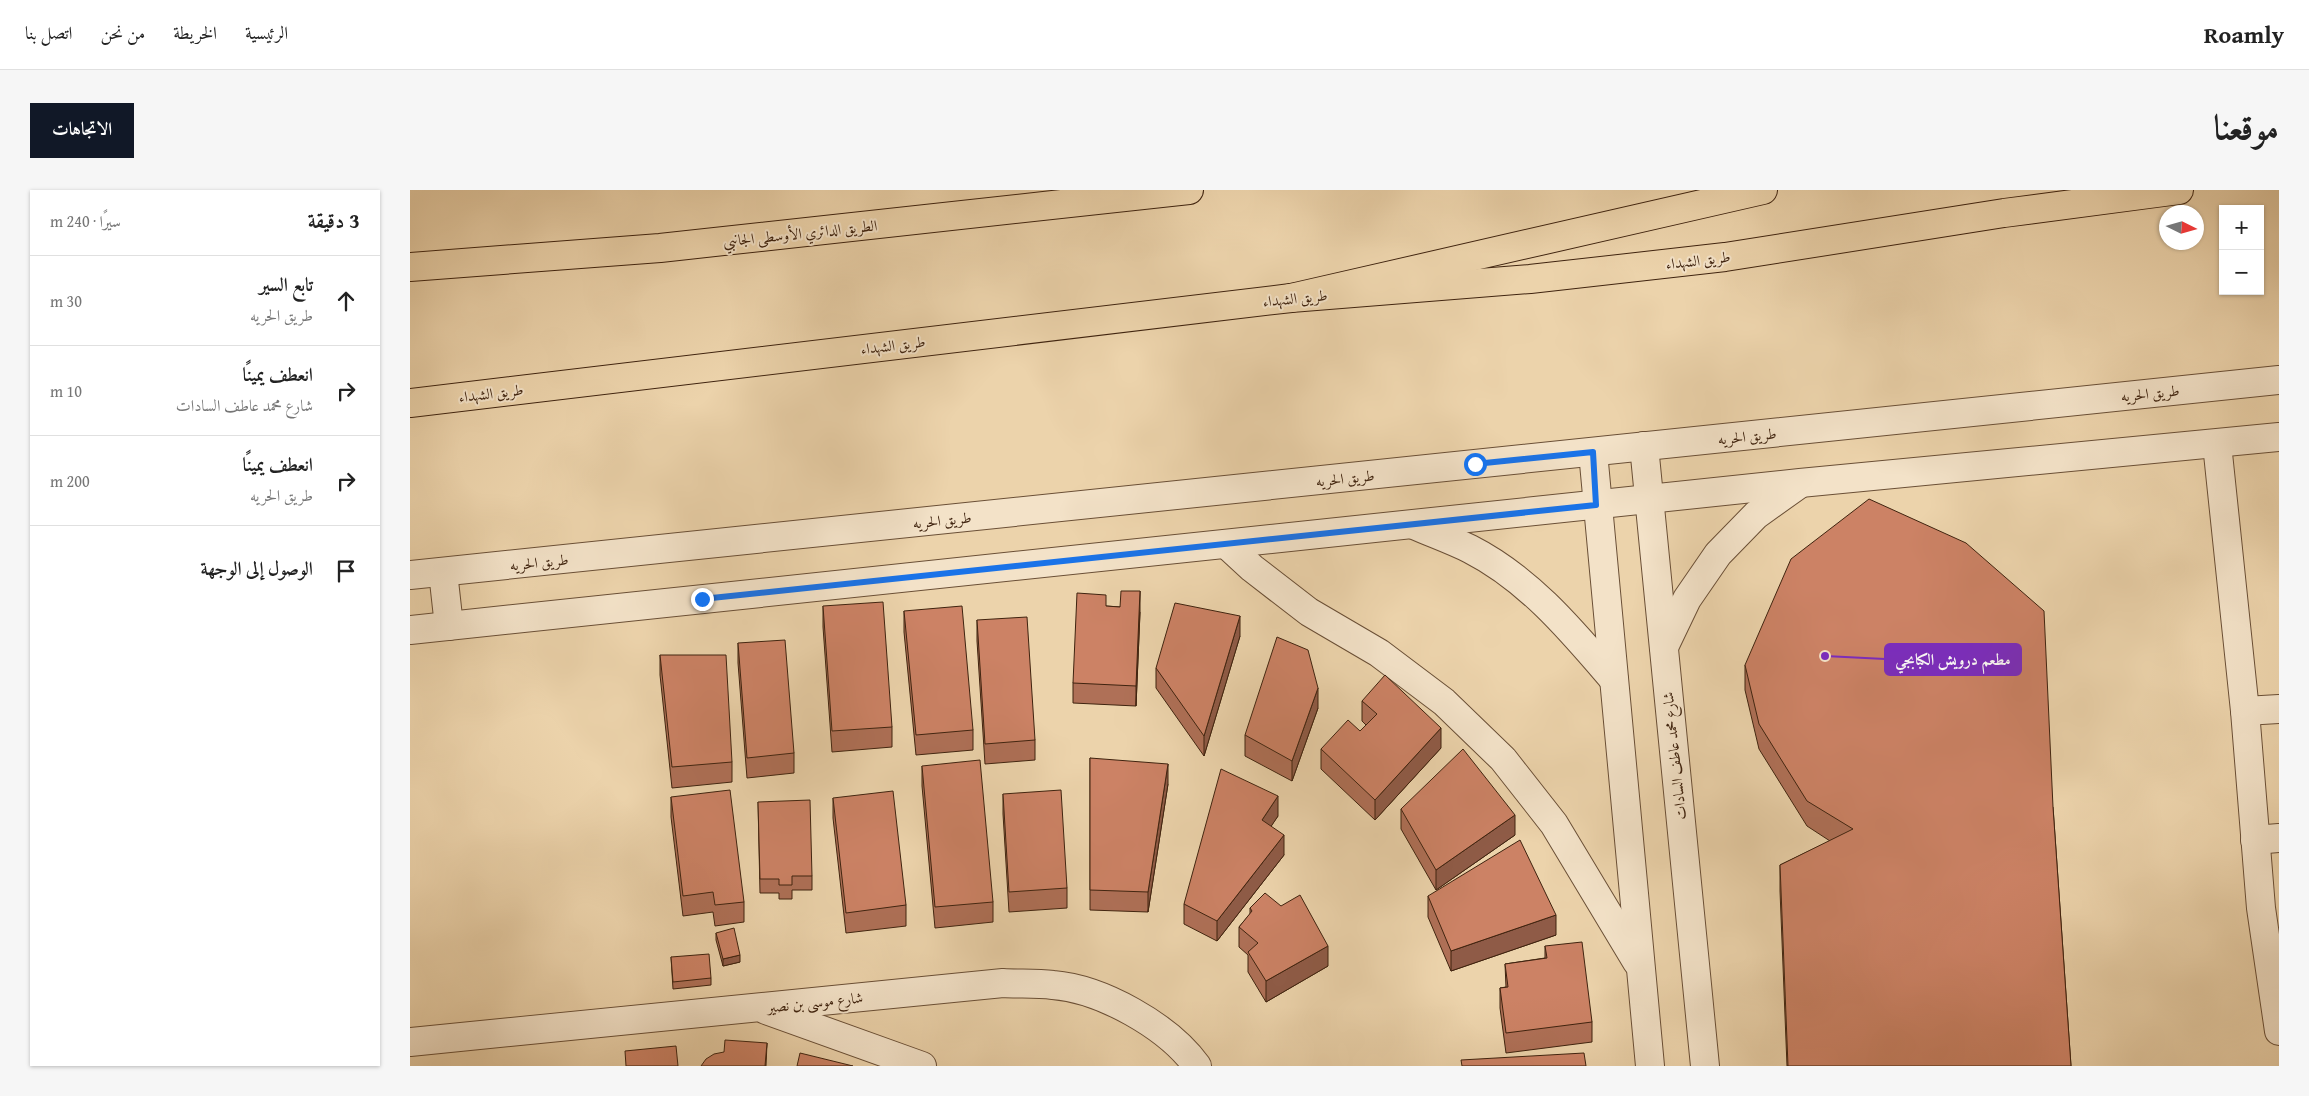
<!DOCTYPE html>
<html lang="ar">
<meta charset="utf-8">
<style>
:root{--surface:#fff;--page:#f6f6f6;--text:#222;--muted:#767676;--line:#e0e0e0;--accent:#111827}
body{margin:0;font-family:"Gentium Book Plus",Amiri,serif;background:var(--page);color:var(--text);direction:rtl}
.controls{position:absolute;right:15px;top:15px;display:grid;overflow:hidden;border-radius:0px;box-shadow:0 1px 4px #0004}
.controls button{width:45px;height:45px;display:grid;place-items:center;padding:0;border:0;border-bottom:1px solid var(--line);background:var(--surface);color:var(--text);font:25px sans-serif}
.compass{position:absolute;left:1749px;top:15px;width:45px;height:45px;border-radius:50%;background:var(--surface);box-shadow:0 1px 4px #0004;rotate:95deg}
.stop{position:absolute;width:15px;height:15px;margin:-11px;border:4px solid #1a73e8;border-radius:50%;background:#fff}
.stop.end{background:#1a73e8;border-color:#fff;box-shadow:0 1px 5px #0008}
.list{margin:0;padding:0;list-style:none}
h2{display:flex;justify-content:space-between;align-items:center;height:65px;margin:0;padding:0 20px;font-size:21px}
h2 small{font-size:16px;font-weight:400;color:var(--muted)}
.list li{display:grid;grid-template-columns:32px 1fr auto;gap:15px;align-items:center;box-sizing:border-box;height:90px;padding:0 20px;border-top:1px solid var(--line)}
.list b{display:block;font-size:19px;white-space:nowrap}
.list p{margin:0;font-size:16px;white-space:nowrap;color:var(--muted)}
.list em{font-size:16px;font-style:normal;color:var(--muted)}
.icon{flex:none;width:28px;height:28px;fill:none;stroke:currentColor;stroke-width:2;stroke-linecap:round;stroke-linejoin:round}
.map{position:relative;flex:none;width:1869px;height:876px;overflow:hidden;direction:ltr;border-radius:0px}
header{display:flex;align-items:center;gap:30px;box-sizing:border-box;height:70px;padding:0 25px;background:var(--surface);border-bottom:1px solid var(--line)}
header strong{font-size:24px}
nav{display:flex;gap:28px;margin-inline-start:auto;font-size:18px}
.intro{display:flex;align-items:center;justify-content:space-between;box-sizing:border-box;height:120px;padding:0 30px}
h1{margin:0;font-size:35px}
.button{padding:12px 22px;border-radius:0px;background:var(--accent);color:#fff;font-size:18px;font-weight:700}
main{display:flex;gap:30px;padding:0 30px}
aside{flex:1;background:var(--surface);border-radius:0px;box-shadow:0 1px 4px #0004}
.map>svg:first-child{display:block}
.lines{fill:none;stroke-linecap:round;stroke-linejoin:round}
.minor-casing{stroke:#6a4f36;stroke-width:30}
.major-casing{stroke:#3f230f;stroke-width:30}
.highway-casing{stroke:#3f230f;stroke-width:30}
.minor{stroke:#f3e2c8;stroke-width:28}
.major{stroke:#ecd3ab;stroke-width:28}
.highway{stroke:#ecd3ab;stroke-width:28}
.wall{fill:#af7057;stroke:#3f230f}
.shaded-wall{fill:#8f5b47;stroke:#3f230f}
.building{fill:#cc8265;stroke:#3f230f}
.route{stroke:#1a73e8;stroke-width:6}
.labels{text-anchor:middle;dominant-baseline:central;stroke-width:4;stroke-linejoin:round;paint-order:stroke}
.street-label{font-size:15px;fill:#3f230f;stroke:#f3e2c8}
.leader{fill:none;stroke:#7b2cbf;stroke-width:2}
.callout-dot{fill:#7b2cbf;stroke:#f3e2c8;stroke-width:2}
.callout{fill:#7b2cbf;stroke:#7b2cbf;stroke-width:2}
.callout-label{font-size:16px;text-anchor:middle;font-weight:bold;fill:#fff}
</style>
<header>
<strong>Roamly</strong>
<nav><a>الرئيسية</a><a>الخريطة</a><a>من نحن</a><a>اتصل بنا</a></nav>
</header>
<div class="intro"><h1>موقعنا</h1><a class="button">الاتجاهات</a></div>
<main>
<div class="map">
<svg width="1869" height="876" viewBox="0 0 1869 876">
<rect width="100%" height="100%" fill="#ecd3ab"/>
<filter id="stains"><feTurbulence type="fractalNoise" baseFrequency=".004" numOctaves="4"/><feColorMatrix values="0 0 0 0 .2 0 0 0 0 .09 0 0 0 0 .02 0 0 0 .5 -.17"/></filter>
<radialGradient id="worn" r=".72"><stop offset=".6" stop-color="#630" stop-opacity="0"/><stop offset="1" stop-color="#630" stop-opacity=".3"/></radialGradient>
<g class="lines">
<defs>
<g id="minor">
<path d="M1807,254L1835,521L1869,519"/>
<path d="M1234,256L1295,876"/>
<path d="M1183,262L1240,876"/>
<path d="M1004,335C1022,343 1042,350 1060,359C1119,389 1162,441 1204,490"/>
<path d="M816,354L842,378L899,422L969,463L1034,512L1093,569L1144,634L1227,772"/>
<path d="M33,382L39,436"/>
<path d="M0,385L1869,190"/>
<path d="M0,440L1390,293L1869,247"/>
<path d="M1254,457L1277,409L1308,364L1346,325L1388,295"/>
<path d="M1835,521L1851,718L1869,841"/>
<path d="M1845,650L1869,648"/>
<path d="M356,820L512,876"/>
<path d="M0,852L593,793C609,794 626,793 643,795C692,799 758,836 787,876"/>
</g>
<path id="major" d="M0,213L881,108L1120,89L1315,67L1594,23L1769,0"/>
<g id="highway">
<path d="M0,77L250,58L779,0"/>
<path d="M881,108L1353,0"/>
</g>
</defs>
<use href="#minor" class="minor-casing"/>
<use href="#major" class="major-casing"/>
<use href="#highway" class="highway-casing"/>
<use href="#minor" class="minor"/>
<use href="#major" class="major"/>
<use href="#highway" class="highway"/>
</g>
<g class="wall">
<path d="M413,416L482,537V557L422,562L413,437Z"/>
<path d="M696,416L710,417L730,422L726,516L663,513V493Z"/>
<path d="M494,421L563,540V560L506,565L494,442Z"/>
<path d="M567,430L625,550V570L575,574L567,451Z"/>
<path d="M830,446L794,566L746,498V478Z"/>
<path d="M328,453L384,563V583L337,588L328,473Z"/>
<path d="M250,465L322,572V592L262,598L250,485Z"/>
<path d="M1335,475L1643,617L1661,876H1377L1370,701V675L1420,651L1397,636L1349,559L1335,500Z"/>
<path d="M952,511L1031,558L965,630L911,579V559L950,541L956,535L952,531Z"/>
<path d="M908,518L882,591L835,566V545Z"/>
<path d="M680,568L758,594L738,722L680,720Z"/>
<path d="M512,576L583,712V732L525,738L512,596Z"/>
<path d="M593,604L657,698V718L599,722L593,624Z"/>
<path d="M261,607L334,712V732L305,736L303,722L273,726L261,627Z"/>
<path d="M423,608L496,715V736L436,743L423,628Z"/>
<path d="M348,612L402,686V700H382V709H369V703H350Z"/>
<path d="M991,619L1105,645L1026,700L991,639Z"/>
<path d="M868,626L861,636L874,665L807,751L774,734V714Z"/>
<path d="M1018,706L1146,745L1041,781L1018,727Z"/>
<path d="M840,718L918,776L856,812L838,782V765L829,757V737L840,724Z"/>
<path d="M306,743L330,772L313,776L306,750Z"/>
<path d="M1135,756L1182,832V852L1096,863L1090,818V798L1096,797L1095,774L1135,768Z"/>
<path d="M261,767L301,788V795L263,799Z"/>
</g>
<g class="shaded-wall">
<path d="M730,401V422L726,516V496Z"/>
<path d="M830,426V446L794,566V546Z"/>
<path d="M908,498V518L882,591V571Z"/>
<path d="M1031,538V558L965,630V610Z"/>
<path d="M758,574V594L738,722V702Z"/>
<path d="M868,606V626L852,650V630Z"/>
<path d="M1105,625V645L1026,700V680Z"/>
<path d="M874,645V665L807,751V731Z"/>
<path d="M1146,725V745L1041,781V761Z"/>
<path d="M918,756V776L856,812V791Z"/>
<path d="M330,765V772L313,776V769Z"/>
<path d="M357,853L356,876H355Z"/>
</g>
<g class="building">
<path d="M1459,309L1556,353L1634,421L1643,617L1661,876H1378L1370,675L1443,639L1397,611L1349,534L1335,475L1381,369Z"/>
<path d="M711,401H730L726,496L663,493L667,403L696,405V416L710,417Z"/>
<path d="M473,412L482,537L422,541L413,416Z"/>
<path d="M765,413L830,426L794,546L746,478Z"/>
<path d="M552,416L563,540L506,545L494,421Z"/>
<path d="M617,427L625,550L575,554L567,430Z"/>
<path d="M867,447L898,460L908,498L882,571L835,545Z"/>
<path d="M375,450L384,563L337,568L328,453Z"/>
<path d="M250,465H316L322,572L262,577Z"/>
<path d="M975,485L1031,538L965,610L911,559L938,530L950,541L967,524L952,511Z"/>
<path d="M1053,559L1105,625L1026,680L991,619Z"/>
<path d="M680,568L758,574L738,702L680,700Z"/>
<path d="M570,570L583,712L525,717L512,576Z"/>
<path d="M811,579L868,606L852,630L874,645L807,731L774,714Z"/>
<path d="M320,600L334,712L305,715L303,702L273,706L261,607Z"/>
<path d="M651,600L657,698L599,702L593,604Z"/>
<path d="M483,601L496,715L436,723L423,608Z"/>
<path d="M400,610L402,686H382V695H369V689H350L348,612Z"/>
<path d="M1110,650L1146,725L1041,761L1018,706Z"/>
<path d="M855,703L871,716L890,705L918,756L856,791L838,762L848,753L829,737L842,721L840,718Z"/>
<path d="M324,738L330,765L313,769L306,743Z"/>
<path d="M1172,752L1182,832L1096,843L1090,798L1098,797L1095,774L1137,768L1135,756Z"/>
<path d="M299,764L301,788L263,792L261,767Z"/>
<path d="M315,850L357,853L355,876H291L296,869L304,864L314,862Z"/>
<path d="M266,856L268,876H216L215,861Z"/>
<path d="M390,863L443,876H387Z"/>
<path d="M1174,863L1176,876H1052L1051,870Z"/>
</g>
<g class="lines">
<path class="route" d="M292,409L1186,315L1183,262L1065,274"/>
</g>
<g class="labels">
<g class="street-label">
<text transform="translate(390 43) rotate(-6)">الطريق الدائري الأوسطى الجانبي</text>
<text transform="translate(1288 70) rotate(-7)">طريق الشهداء</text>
<text transform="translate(885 108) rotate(-6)">طريق الشهداء</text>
<text transform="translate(483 155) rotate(-7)">طريق الشهداء</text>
<text transform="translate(81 203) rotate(-7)">طريق الشهداء</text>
<text transform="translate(1740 203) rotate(-6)">طريق الحريه</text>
<text transform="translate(1337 246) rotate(-6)">طريق الحريه</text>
<text transform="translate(935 288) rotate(-6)">طريق الحريه</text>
<text transform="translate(532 330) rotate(-6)">طريق الحريه</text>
<text transform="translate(129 372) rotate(-6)">طريق الحريه</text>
<text transform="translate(1264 566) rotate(-96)">شارع محمد عاطف السادات</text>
<text transform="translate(405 812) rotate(-6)">شارع موسى بن نصير</text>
</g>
</g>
<path class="leader" d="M1415 466L1475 469"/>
<circle class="callout-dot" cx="1415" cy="466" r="5"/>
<rect class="callout" x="1475" y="454" width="136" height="31" rx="5"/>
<g class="callout-label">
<text x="1543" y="475">مطعم درويش الكبابجي</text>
</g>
<rect width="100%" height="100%" filter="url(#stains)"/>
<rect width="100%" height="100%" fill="url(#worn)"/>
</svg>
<div class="controls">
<button>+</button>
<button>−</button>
</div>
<svg class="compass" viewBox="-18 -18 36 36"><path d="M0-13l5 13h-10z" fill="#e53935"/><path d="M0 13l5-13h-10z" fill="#767676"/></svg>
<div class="stop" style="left:1065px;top:274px"></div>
<div class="stop end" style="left:292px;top:409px"></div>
</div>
<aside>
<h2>3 دقيقة<small>سيرًا · 240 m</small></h2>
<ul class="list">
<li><svg class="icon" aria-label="ahead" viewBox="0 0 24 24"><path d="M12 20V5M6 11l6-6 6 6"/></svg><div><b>تابع السير</b><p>طريق الحريه</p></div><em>30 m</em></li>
<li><svg class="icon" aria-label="right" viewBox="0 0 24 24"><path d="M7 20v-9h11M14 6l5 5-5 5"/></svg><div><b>انعطف يمينًا</b><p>شارع محمد عاطف السادات</p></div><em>10 m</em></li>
<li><svg class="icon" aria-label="right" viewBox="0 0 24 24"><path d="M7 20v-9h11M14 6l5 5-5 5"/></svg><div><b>انعطف يمينًا</b><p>طريق الحريه</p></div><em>200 m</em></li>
<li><svg class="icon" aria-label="arrive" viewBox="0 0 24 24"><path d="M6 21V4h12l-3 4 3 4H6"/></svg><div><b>الوصول إلى الوجهة</b></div></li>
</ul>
</aside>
</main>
